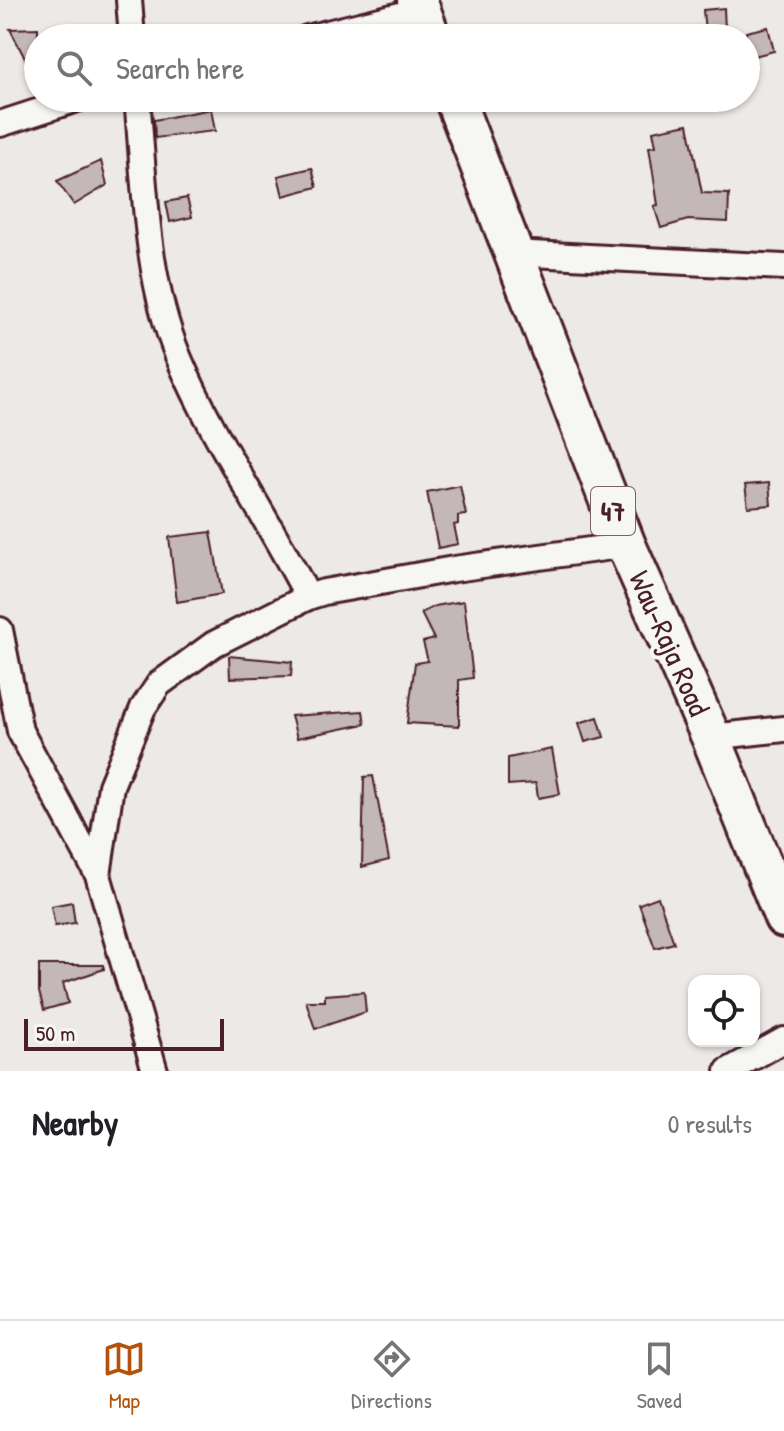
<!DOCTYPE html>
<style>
:root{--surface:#fff;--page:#f6f6f6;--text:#202124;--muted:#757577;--line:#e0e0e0;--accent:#b45309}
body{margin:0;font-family:"Patrick Hand",sans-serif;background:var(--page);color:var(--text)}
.controls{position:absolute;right:24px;bottom:24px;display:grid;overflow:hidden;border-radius:16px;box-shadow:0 2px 6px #0004}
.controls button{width:72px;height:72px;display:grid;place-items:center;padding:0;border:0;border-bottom:2px solid var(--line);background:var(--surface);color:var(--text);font:40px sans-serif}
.scale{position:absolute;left:24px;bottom:20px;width:200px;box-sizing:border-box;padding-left:8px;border:4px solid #4a1f2b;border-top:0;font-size:22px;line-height:28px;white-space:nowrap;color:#4a1f2b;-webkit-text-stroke:6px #f6f6f2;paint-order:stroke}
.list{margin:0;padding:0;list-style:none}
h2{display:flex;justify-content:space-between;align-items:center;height:104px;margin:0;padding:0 32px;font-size:34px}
h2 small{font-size:26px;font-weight:400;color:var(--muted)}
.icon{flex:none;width:44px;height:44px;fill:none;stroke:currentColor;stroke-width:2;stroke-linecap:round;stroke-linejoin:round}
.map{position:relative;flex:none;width:784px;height:1071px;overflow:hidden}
.search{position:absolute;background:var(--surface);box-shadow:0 2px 6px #0004;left:24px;right:24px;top:24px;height:88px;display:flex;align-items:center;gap:20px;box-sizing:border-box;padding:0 28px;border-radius:44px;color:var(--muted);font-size:30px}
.sheet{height:248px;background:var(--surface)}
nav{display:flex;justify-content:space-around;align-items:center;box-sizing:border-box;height:112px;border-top:2px solid var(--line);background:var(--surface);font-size:22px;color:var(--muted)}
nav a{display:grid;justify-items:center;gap:4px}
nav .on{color:var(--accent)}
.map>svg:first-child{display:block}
.building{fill:#c4b7b7;stroke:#4a1f2b;stroke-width:2}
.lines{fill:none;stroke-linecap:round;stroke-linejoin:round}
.minor-casing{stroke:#4a1f2b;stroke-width:30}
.primary-casing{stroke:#4a1f2b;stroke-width:44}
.minor{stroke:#f6f6f2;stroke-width:24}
.primary{stroke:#f6f6f2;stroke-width:38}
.labels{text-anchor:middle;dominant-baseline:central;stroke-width:8;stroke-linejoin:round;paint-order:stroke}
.shield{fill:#f6f6f2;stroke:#7e6067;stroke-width:2}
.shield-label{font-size:28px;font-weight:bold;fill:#4a1f2b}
.street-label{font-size:30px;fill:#4a1f2b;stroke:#f6f6f2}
</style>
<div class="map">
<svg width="784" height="1071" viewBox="0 0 784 1071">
<rect width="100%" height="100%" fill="#ece9e6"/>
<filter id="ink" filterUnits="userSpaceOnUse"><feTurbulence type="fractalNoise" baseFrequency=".0125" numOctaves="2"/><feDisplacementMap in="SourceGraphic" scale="16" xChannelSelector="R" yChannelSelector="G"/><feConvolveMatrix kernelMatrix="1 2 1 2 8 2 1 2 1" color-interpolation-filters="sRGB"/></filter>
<g filter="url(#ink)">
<g class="building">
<path d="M724,8L725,30L705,32L703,10Z"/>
<path d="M768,27L774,51L746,58V32Z"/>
<path d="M38,28V84L10,29Z"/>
<path d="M211,109L215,131L155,138L154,120Z"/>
<path d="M688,124L702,193L729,194L728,222L688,220L661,228L654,206L658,205L649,147L656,146L653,131Z"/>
<path d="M101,161L107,185L74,205L57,181Z"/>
<path d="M312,168L317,187L283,196L278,176Z"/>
<path d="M187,198L192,217L170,222L166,202Z"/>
<path d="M769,483L771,505L748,507L745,485Z"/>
<path d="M460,485L466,515L458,516V524L454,525L458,544L438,548L427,492Z"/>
<path d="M211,532L222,594L177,602L169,537Z"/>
<path d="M464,601L473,678L459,680V726L407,723L415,663L428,661L423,642L434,639L421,613L435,606Z"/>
<path d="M229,656L292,662L291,676L230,678Z"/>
<path d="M363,711L365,724L297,738L291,716Z"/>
<path d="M598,717L604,737L585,742L579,723Z"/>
<path d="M552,749L560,794L538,798L536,783L508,785V758Z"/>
<path d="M373,776L389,860L362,867L364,777Z"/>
<path d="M658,897L674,943L655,948L639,904Z"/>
<path d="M72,902L75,923L55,926L51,906Z"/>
<path d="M39,965H103L104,969L63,983L68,1003L44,1010L39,992Z"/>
<path d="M364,992L366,1012L315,1029L306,1001H325V995Z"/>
</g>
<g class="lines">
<defs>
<g id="minor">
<path d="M129,0L132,38"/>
<path d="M307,38L421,10"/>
<path d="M137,98C145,183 145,276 178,356C213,440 267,516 308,597"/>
<path d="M0,124L80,98"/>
<path d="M512,253L784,267"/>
<path d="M0,630L20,731L98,875L155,1071"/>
<path d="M711,737L784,729"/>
<path d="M98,875L111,786L143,708L159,684L214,644L308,597L324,592L454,569L626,545"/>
<path d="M728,1071L784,1040"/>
</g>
<g id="primary">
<path d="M417,0L431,38"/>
<path d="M454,98L626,545L711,737L784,918"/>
</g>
</defs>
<use href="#minor" class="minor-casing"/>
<use href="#primary" class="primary-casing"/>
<use href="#minor" class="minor"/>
<use href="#primary" class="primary"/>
</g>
</g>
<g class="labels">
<rect class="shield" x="591" y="487" width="44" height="48" rx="6"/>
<g class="shield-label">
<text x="613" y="511">47</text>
</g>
<g class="street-label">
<text transform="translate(670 643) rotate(66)">Wau-Raja Road</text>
</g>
</g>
</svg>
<div class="controls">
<button><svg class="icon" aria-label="locate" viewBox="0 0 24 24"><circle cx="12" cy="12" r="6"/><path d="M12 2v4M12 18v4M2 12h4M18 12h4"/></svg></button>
</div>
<div class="scale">50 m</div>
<div class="search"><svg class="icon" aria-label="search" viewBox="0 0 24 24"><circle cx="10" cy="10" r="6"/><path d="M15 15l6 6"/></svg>Search here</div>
</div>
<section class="sheet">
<h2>Nearby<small>0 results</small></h2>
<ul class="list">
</ul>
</section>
<nav>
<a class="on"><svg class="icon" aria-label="map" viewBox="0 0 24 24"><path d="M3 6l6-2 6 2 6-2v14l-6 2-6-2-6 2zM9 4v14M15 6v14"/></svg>Map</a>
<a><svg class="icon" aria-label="directions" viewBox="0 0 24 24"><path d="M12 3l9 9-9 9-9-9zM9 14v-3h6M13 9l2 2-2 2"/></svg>Directions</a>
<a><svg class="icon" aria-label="saved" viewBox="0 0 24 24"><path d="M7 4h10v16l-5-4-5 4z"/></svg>Saved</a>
</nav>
